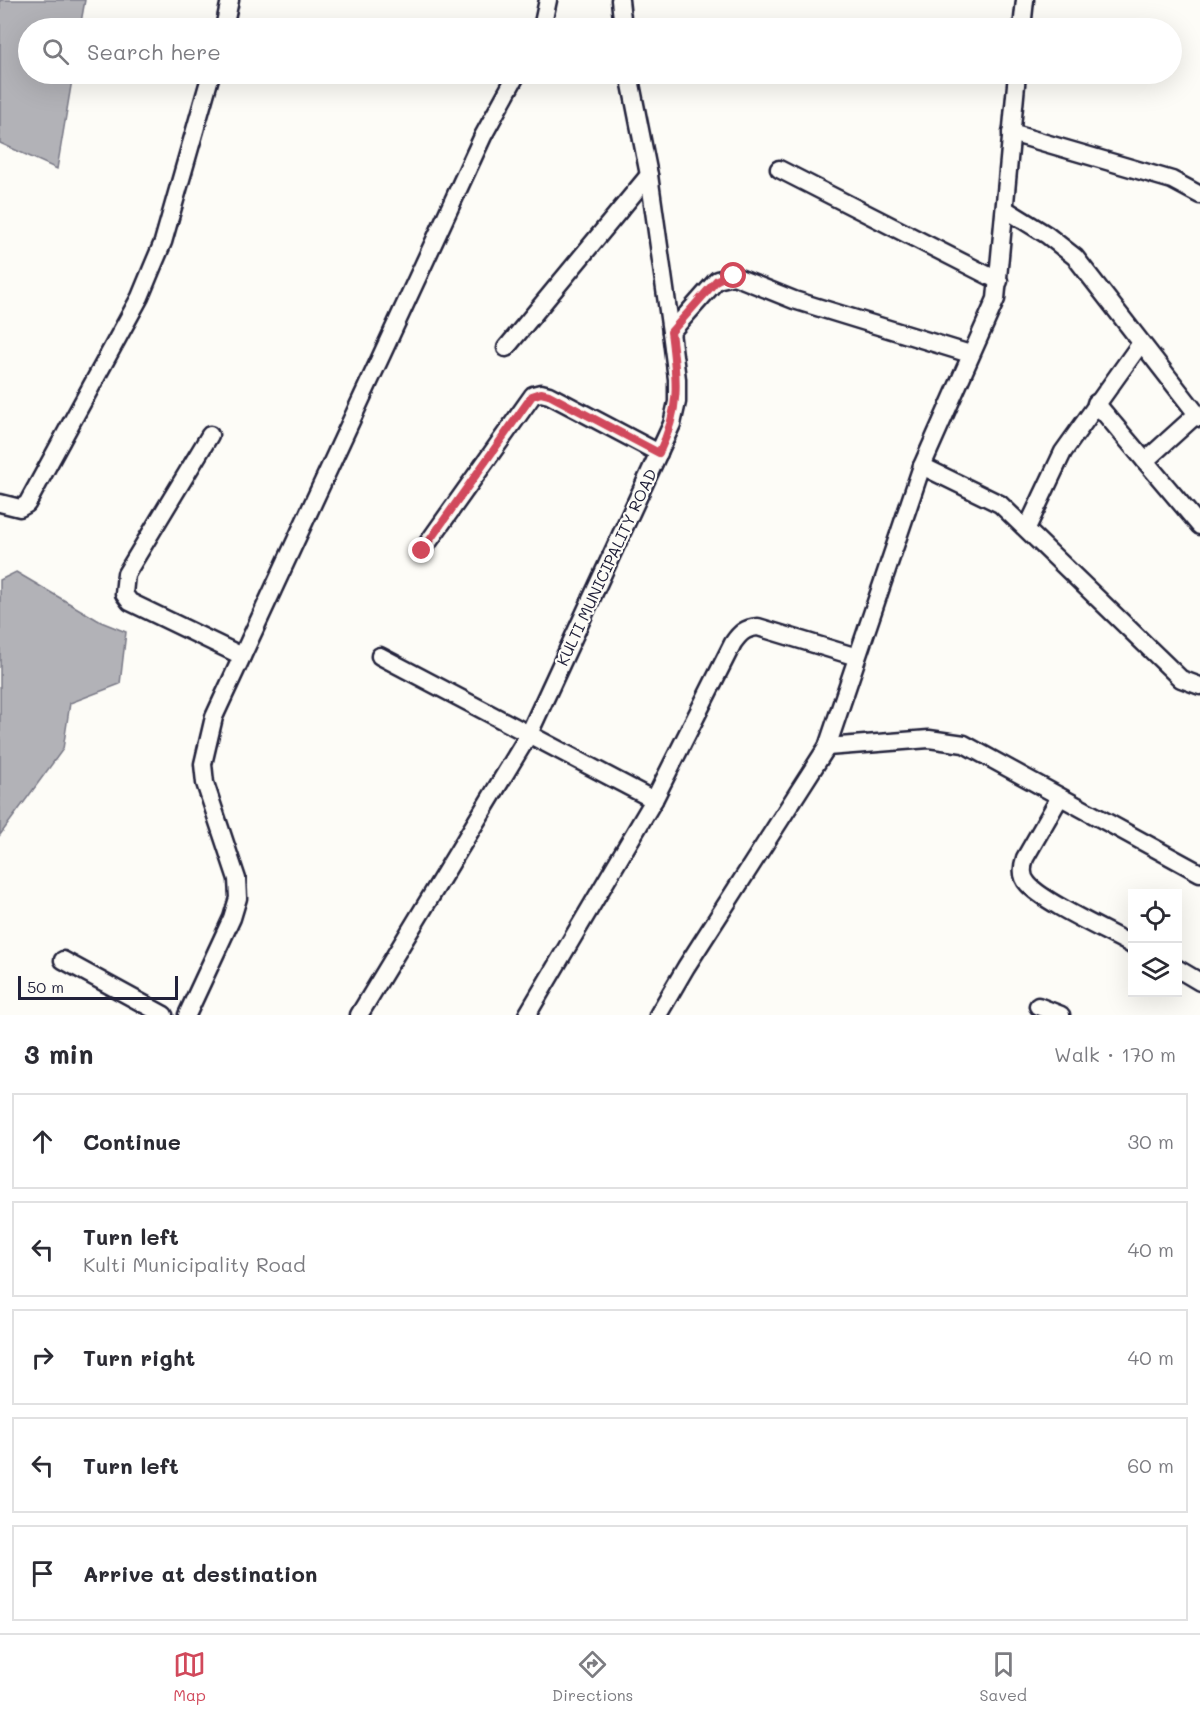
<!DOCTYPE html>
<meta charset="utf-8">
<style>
:root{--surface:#fff;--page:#f2f2f3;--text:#2b2b33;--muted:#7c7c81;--line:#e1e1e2;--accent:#d1495b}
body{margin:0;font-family:Mali,sans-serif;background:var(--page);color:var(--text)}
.controls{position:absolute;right:18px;bottom:18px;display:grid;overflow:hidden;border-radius:0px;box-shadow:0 6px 24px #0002}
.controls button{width:54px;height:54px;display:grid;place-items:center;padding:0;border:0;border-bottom:2px solid var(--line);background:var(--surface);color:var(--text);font:30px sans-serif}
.scale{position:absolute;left:18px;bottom:15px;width:160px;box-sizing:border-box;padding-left:6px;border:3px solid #22223b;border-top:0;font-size:16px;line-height:21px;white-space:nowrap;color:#22223b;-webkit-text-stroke:4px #fdfcf7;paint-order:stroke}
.stop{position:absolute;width:18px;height:18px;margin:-14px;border:4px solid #d1495b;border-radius:50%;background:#fff}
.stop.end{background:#d1495b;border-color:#fff;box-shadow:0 2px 6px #0008}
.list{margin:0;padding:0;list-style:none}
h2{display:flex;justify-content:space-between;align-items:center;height:78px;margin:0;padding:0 24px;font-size:26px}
h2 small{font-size:20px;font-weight:400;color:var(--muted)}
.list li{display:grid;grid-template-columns:39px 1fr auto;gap:18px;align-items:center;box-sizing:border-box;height:96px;margin:0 12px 12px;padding:0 12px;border:2px solid var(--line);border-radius:0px}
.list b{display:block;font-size:22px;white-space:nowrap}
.list p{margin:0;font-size:20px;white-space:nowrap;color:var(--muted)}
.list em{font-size:20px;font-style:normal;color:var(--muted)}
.icon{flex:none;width:33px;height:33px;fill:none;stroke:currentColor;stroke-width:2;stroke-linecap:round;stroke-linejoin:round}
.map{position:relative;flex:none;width:1200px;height:1015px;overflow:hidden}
.search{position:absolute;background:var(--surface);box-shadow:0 6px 24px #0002;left:18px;right:18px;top:18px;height:66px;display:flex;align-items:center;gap:15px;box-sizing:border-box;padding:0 21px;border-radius:33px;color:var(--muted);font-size:22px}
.sheet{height:618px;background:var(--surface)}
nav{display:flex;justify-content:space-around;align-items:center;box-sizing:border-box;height:84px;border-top:2px solid var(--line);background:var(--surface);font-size:16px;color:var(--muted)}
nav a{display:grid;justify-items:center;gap:3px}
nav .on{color:var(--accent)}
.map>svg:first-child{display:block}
.water{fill:#b2b2b7;stroke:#787885;stroke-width:1.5}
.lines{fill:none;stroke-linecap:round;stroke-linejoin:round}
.street-casing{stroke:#22223b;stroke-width:21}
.street{stroke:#fdfcf7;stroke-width:16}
.route{stroke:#d1495b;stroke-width:8}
.labels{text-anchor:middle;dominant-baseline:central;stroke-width:4.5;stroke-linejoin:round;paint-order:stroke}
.street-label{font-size:16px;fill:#22223b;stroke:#fdfcf7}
</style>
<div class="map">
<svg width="1200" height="1015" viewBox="0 0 1200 1015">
<rect width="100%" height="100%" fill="#fdfcf7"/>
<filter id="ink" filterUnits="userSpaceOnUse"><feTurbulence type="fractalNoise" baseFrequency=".0167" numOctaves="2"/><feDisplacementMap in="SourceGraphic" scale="12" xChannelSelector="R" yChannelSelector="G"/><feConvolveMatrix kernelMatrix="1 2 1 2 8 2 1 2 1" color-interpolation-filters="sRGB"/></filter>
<g filter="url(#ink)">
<g class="water">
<path d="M0,0H85L80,28H28V74H73L57,169L0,143Z"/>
<path d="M16,572L101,622L126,632L120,684L70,703L63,749L0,835V580Z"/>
</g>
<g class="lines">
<defs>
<g id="street">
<path d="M620,0L623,28"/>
<path d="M224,28L230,0"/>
<path d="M542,28L548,0"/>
<path d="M1022,28L1025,0"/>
<path d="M1011,133L1172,180L1200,195"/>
<path d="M779,169L999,281"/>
<path d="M1005,209L1047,235L1075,257L1200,418"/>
<path d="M671,332L717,280L734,276L794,300L970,354"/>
<path d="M506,348L649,175"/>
<path d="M1096,403L1200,526"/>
<path d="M210,435L126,574L124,594L130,602L242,656"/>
<path d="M1145,461L1197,414"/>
<path d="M922,466L1000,504L1181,679L1200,686"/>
<path d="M0,503L20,508L27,504L140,297L152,268L163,242L211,74"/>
<path d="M1027,528L1063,452L1141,343"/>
<path d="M422,551L533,395L541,393L549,395L659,453"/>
<path d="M380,656L654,800"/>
<path d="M827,747L929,739L964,744L1200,873"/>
<path d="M1060,797L1025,858C1022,867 1021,877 1028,884C1043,902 1109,932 1132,945"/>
<path d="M63,960L164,1015"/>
<path d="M1178,969L1200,982"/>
<path d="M1038,1006L1061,1015"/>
<path d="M187,1015L232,918L238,898L237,879L205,783L203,764L214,717L483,136L517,74"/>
<path d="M359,1015L528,736L672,424L677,402V379L671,332L649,175L629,74"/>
<path d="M527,1015L654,800L733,643C740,633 745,628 758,627L857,657"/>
<path d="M658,1015L686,967L827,747L922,466L996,299L1017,74"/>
</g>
</defs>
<use href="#street" class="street-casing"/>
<use href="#street" class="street"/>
</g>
</g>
<g class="lines" filter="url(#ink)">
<path class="route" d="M422,551L532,396L541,393L549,395L659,453C681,408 677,380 671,332L717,280L726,276H734"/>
</g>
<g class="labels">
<g class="street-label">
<text transform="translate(606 567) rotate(-65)">KULTI MUNICIPALITY ROAD</text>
</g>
</g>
</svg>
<div class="controls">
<button><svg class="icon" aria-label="locate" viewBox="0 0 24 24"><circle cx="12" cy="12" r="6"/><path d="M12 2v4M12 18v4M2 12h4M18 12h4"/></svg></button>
<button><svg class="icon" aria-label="layers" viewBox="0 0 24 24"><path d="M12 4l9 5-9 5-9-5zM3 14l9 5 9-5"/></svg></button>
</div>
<div class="scale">50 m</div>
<div class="stop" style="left:734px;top:276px"></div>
<div class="stop end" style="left:422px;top:551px"></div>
<div class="search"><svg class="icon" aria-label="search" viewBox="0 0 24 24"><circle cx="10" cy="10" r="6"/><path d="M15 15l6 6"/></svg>Search here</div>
</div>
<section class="sheet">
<h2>3 min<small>Walk · 170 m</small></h2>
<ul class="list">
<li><svg class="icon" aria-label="ahead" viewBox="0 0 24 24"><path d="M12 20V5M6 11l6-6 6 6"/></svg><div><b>Continue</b></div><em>30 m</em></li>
<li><svg class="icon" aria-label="left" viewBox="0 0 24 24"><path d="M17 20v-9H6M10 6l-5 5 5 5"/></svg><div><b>Turn left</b><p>Kulti Municipality Road</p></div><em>40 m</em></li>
<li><svg class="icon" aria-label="right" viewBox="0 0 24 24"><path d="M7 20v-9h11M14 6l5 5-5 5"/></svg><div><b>Turn right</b></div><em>40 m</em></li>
<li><svg class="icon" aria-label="left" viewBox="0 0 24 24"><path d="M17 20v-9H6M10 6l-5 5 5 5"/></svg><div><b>Turn left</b></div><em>60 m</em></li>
<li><svg class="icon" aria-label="arrive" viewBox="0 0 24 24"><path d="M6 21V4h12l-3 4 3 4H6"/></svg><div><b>Arrive at destination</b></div></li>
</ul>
</section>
<nav>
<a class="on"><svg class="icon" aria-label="map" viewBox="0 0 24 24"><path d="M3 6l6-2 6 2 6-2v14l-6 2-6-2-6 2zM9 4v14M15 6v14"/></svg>Map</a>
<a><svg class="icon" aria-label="directions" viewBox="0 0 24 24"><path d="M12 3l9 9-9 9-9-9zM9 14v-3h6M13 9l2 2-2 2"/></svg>Directions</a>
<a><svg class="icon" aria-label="saved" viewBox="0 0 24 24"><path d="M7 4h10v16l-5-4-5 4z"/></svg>Saved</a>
</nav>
